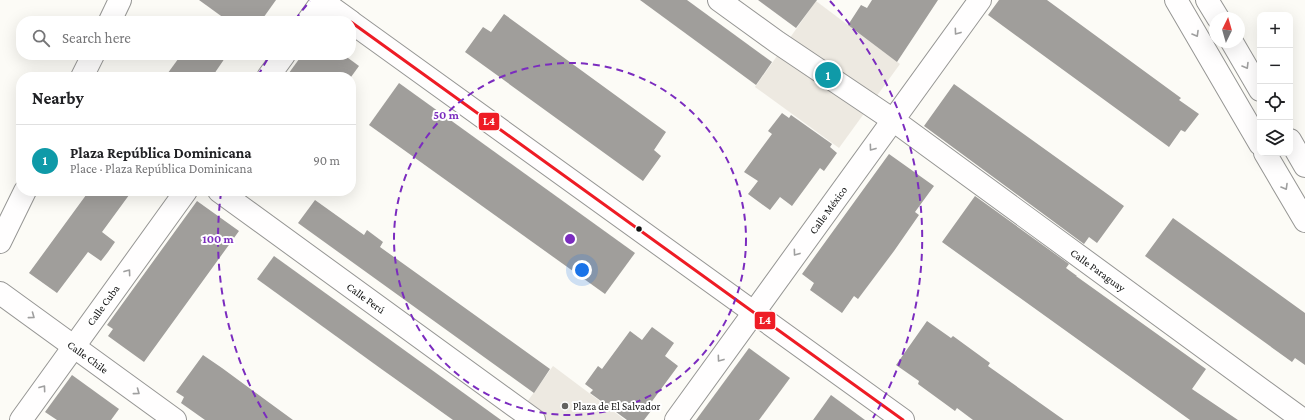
<!DOCTYPE html>
<meta charset="utf-8">
<style>
:root{--surface:#fff;--page:#f6f6f6;--text:#202124;--muted:#757577;--line:#e0e0e0;--accent:#636260}
body{margin:0;font-family:"Crimson Pro",serif;background:var(--page);color:var(--text)}
.controls{position:absolute;right:12px;top:12px;display:grid;overflow:hidden;border-radius:8px;box-shadow:0 4px 16px #0002}
.controls button{width:36px;height:36px;display:grid;place-items:center;padding:0;border:0;border-bottom:1px solid var(--line);background:var(--surface);color:var(--text);font:20px sans-serif}
.compass{position:absolute;left:1209px;top:12px;width:36px;height:36px;border-radius:50%;background:var(--surface);box-shadow:0 4px 16px #0002;rotate:5deg}
.you{position:absolute;left:582px;top:270px;width:14px;height:14px;margin:-10px;border:3px solid #fff;border-radius:50%;background:#1a73e8;box-shadow:0 0 0 6px #1a73e833}
.badge{display:grid;place-items:center;width:26px;height:26px;border-radius:50%;background:var(--accent);color:#fff;font-size:13px;font-weight:700}
.pin{position:absolute;translate:-50% -50%;border:2px solid #fff;box-shadow:0 1px 4px #0006}
.list{margin:0;padding:0;list-style:none}
h2{display:flex;justify-content:space-between;align-items:center;height:52px;margin:0;padding:0 16px;font-size:17px}
h2 small{font-size:13px;font-weight:400;color:var(--muted)}
.list li{display:grid;grid-template-columns:26px 1fr auto;gap:12px;align-items:center;box-sizing:border-box;height:72px;padding:0 16px;border-top:1px solid var(--line)}
.list b{display:block;font-size:15px;white-space:nowrap}
.list p{margin:0;font-size:13px;white-space:nowrap;color:var(--muted)}
.list em{font-size:13px;font-style:normal;color:var(--muted)}
.icon{flex:none;width:22px;height:22px;fill:none;stroke:currentColor;stroke-width:2;stroke-linecap:round;stroke-linejoin:round}
.map{position:relative;flex:none;width:1305px;height:420px;overflow:hidden}
.search{position:absolute;background:var(--surface);box-shadow:0 4px 16px #0002;left:16px;top:16px;width:340px;height:44px;display:flex;align-items:center;gap:10px;box-sizing:border-box;padding:0 14px;border-radius:16px;color:var(--muted);font-size:15px}
.panel{position:absolute;background:var(--surface);box-shadow:0 4px 16px #0002;left:16px;top:72px;width:340px;height:124px;border-radius:16px}
.map>svg:first-child{display:block}
.plaza{fill:#ede9e1}
.building{fill:#a09e9b}
.lines{fill:none;stroke-linecap:round;stroke-linejoin:round}
.street-casing{stroke:#969694;stroke-width:24}
.street{stroke:#fffefe;stroke-width:22}
.bus-1-casing{stroke:#fff;stroke-width:6}
.bus-1{stroke:#ee1c25;stroke-width:3}
.oneway{stroke:#9f9f9f}
.ring{fill:none;stroke:#7b2cbf;stroke-width:2;stroke-dasharray:7 5}
.bus-dot{fill:#101010;stroke:#fff;stroke-width:1.5}
.poi-dot{fill:#636260;stroke:#fff;stroke-width:1.5}
.labels{text-anchor:middle;dominant-baseline:central;stroke-width:4;stroke-linejoin:round;paint-order:stroke}
.street-label{font-size:11px;fill:#101010;stroke:#fff}
.poi-label{font-size:11px;fill:#101010;stroke:#fff;text-anchor:start}
.centre{fill:#7b2cbf;stroke:#fff;stroke-width:2}
.ring-label{font-size:12px;text-anchor:middle;font-weight:bold;fill:#7b2cbf;stroke:#fff;stroke-width:4;stroke-linejoin:round;paint-order:stroke}
.line-badge{stroke:#fff;stroke-width:1.5}
.badge-label{font-size:11px;text-anchor:middle;font-weight:bold;fill:#fff}
</style>
<div class="map">
<svg width="1305" height="420" viewBox="0 0 1305 420">
<rect width="100%" height="100%" fill="#fcfbf6"/>
<g class="plaza">
<path d="M816,1L900,64L839,148L755,87Z"/>
<path d="M553,366L625,420H514Z"/>
</g>
<g class="building">
<path d="M199,0H276L261,21H228Z"/>
<path d="M640,0H687L772,62L756,85Z"/>
<path d="M758,0H817L796,28Z"/>
<path d="M872,0H938L897,62L848,25L861,5L867,8Z"/>
<path d="M999,0H1047L1181,98L1179,100L1199,114L1185,132L1181,130L1169,147L988,15Z"/>
<path d="M504,14L666,132L654,150L661,156L643,181L465,52L483,27L491,32Z"/>
<path d="M181,55H227L212,77H165Z"/>
<path d="M302,55H344L359,66L351,77H286Z"/>
<path d="M399,83L635,253L605,294L369,125Z"/>
<path d="M954,84L1124,206L1097,243L1089,237L1084,244L924,126Z"/>
<path d="M782,113L789,118L791,115L832,144L830,147L837,153L824,171L820,168L792,206L780,197L770,210L748,194L758,181L744,172L772,134L768,131Z"/>
<path d="M889,154L934,186L915,212L919,215L894,251L858,299L854,296L842,313L810,290L814,283L802,274Z"/>
<path d="M89,191H132L102,232L115,242L108,252L101,261L88,252L57,293L29,273Z"/>
<path d="M975,196L1069,264L1066,268L1077,276H1076L1206,369L1192,389L1238,420H1190L942,242Z"/>
<path d="M315,200L364,235L367,230L383,242L380,247L550,369L534,393L298,223Z"/>
<path d="M197,201L239,231L144,362L108,336L113,329L107,325Z"/>
<path d="M1173,218L1305,313V365L1295,358L1292,362L1145,256Z"/>
<path d="M274,256L371,326L501,420H453L380,368L257,279Z"/>
<path d="M927,321L951,338L953,336L990,363L988,366L1064,420H973L957,408L955,411L918,384L919,381L896,365Z"/>
<path d="M652,327L674,343L665,356L678,366L650,404L654,407L644,420H627L590,393L593,390L585,384L598,366L602,369L630,331L642,340Z"/>
<path d="M749,348L790,378L759,420H696Z"/>
<path d="M203,355L222,368L293,420H205L181,403L184,397L176,392Z"/>
<path d="M72,375L119,409L111,420H57L45,412Z"/>
<path d="M831,395L865,420H813Z"/>
</g>
<g class="lines">
<defs>
<g id="street">
<path d="M321,0L350,21"/>
<path d="M719,0L777,42L893,120L1303,420"/>
<path d="M1176,0L1260,144"/>
<path d="M1207,0L1218,18"/>
<path d="M110,21L120,0"/>
<path d="M308,21L323,0"/>
<path d="M351,22L903,420"/>
<path d="M1232,42L1260,90"/>
<path d="M82,77L93,55"/>
<path d="M268,77L284,55"/>
<path d="M1290,140L1305,166"/>
<path d="M1265,153L1305,221"/>
<path d="M219,191L534,420"/>
<path d="M0,242L25,191"/>
<path d="M0,293L175,420"/>
<path d="M21,420L186,191"/>
<path d="M676,420L980,0"/>
</g>
</defs>
<use href="#street" class="street-casing"/>
<use href="#street" class="street"/>
<defs>
<path id="bus-1" d="M351,22L903,420"/>
</defs>
<use href="#bus-1" class="bus-1-casing"/>
<use href="#bus-1" class="bus-1"/>
</g>
<defs><path id="oneway-chevron" d="M-2-3.5L2.5 0L-2 3.5" fill="none" stroke-width="1.6" stroke-linecap="round" stroke-linejoin="round"/></defs>
<g class="oneway">
<use href="#oneway-chevron" transform="translate(957 32) rotate(126)"/>
<use href="#oneway-chevron" transform="translate(1196 34) rotate(60)"/>
<use href="#oneway-chevron" transform="translate(1246 66) rotate(59)"/>
<use href="#oneway-chevron" transform="translate(872 148) rotate(126)"/>
<use href="#oneway-chevron" transform="translate(1285 187) rotate(60)"/>
<use href="#oneway-chevron" transform="translate(796 253) rotate(126)"/>
<use href="#oneway-chevron" transform="translate(128 272) rotate(-54)"/>
<use href="#oneway-chevron" transform="translate(32 316) rotate(36)"/>
<use href="#oneway-chevron" transform="translate(720 359) rotate(126)"/>
<use href="#oneway-chevron" transform="translate(43 388) rotate(-54)"/>
<use href="#oneway-chevron" transform="translate(137 392) rotate(36)"/>
</g>
<g class="ring">
<circle cx="570" cy="239" r="176"/>
<path d="M267 418A352 352 0 0 1 221 193M258 76A352 352 0 0 1 270 55M295 20A352 352 0 0 1 310 1M830 1A352 352 0 0 1 873 418"/>
</g>
<circle class="bus-dot" cx="639" cy="229" r="3.5"/>
<circle class="poi-dot" cx="565" cy="406" r="4"/>
<g class="labels">
<g class="street-label">
<text transform="translate(828 210) rotate(-54)">Calle México</text>
<text transform="translate(1098 270) rotate(36)">Calle Paraguay</text>
<text transform="translate(366 298) rotate(36)">Calle Perú</text>
<text transform="translate(103 305) rotate(-54)">Calle Cuba</text>
<text transform="translate(88 357) rotate(36)">Calle Chile</text>
</g>
<g class="poi-label">
<text x="573" y="406">Plaza de El Salvador</text>
</g>
</g>
<circle cx="570" cy="239" r="6" class="centre"/>
<g class="ring-label">
<text x="446" y="119">50 m</text>
<text x="218" y="243">100 m</text>
</g>
<g class="line-badge">
<rect x="478" y="112" width="22" height="19" rx="4" fill="#ee1c25"/>
<rect x="754" y="311" width="22" height="19" rx="4" fill="#ee1c25"/>
</g>
<g class="badge-label">
<text x="489" y="125">L4</text>
<text x="765" y="324">L4</text>
</g>
</svg>
<div class="controls">
<button>+</button>
<button>−</button>
<button><svg class="icon" aria-label="locate" viewBox="0 0 24 24"><circle cx="12" cy="12" r="6"/><path d="M12 2v4M12 18v4M2 12h4M18 12h4"/></svg></button>
<button><svg class="icon" aria-label="layers" viewBox="0 0 24 24"><path d="M12 4l9 5-9 5-9-5zM3 14l9 5 9-5"/></svg></button>
</div>
<svg class="compass" viewBox="-18 -18 36 36"><path d="M0-13l5 13h-10z" fill="#e53935"/><path d="M0 13l5-13h-10z" fill="#757577"/></svg>
<div class="you"></div>
<div class="pin badge" style="left:828px;top:75px;background:#0f9aa8">1</div>
<div class="search"><svg class="icon" aria-label="search" viewBox="0 0 24 24"><circle cx="10" cy="10" r="6"/><path d="M15 15l6 6"/></svg>Search here</div>
<section class="panel">
<h2>Nearby<small></small></h2>
<ul class="list">
<li><span class="badge" style="background:#0f9aa8">1</span><div><b>Plaza República Dominicana</b><p>Place · Plaza República Dominicana</p></div><em>90 m</em></li>
</ul>
</section>
</div>
